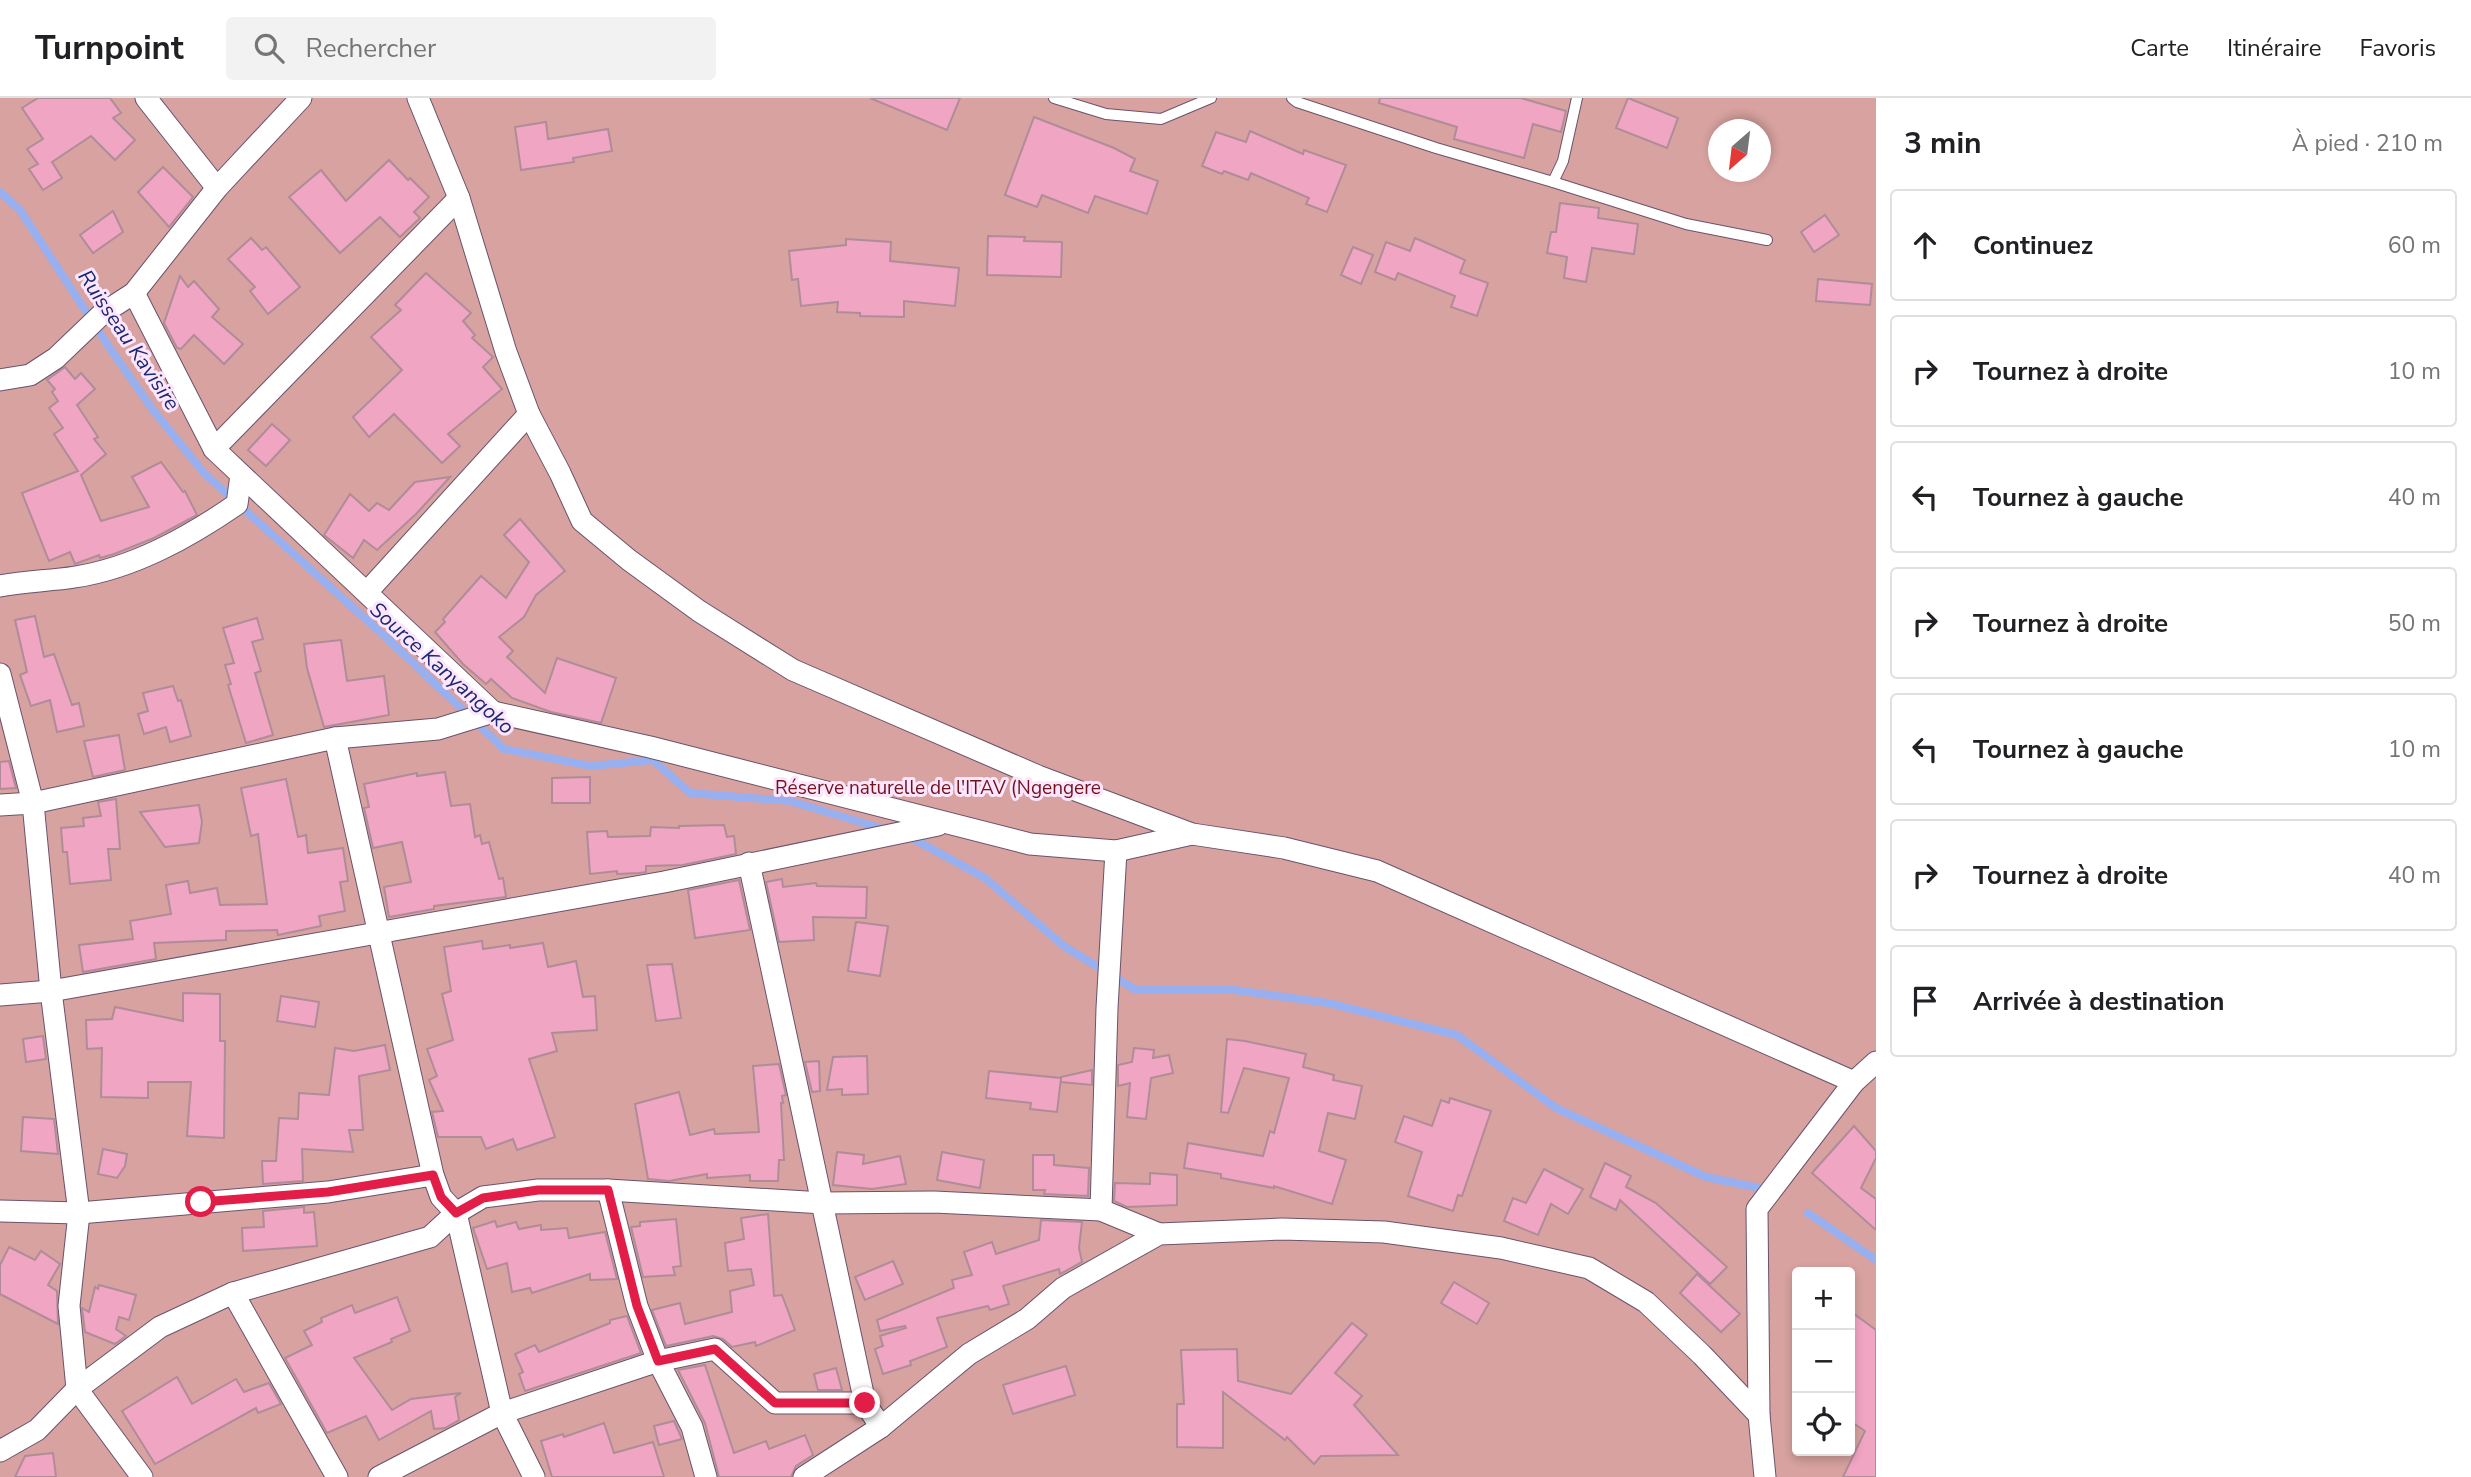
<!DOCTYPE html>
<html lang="fr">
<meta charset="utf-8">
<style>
:root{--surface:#fff;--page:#f2f2f2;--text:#202124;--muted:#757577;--line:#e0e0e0}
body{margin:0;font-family:"Nunito Sans",sans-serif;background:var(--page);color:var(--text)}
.controls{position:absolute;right:21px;bottom:21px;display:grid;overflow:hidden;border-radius:7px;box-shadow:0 4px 10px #0003}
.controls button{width:63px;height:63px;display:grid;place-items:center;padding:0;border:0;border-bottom:2px solid var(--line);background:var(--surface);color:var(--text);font:35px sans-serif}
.compass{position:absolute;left:1708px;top:21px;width:63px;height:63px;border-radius:50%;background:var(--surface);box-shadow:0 4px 10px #0003;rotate:208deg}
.stop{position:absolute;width:21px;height:21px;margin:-16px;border:5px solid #e11d48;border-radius:50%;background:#fff}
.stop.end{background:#e11d48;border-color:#fff;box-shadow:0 2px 7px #0008}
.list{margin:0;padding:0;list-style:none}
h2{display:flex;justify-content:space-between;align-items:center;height:91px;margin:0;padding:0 28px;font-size:30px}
h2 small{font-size:23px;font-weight:400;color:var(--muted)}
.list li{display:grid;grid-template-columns:46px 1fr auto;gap:21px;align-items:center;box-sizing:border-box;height:112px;margin:0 14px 14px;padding:0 14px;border:2px solid var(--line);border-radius:7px}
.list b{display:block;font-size:26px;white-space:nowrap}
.list em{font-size:23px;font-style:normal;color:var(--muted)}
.icon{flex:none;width:38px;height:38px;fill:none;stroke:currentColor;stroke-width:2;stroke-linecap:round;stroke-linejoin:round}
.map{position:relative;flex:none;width:1876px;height:1379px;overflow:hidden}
header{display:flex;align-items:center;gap:42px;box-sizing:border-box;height:98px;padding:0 35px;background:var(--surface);border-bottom:2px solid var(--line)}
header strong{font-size:33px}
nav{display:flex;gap:38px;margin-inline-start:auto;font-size:24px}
.search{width:490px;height:63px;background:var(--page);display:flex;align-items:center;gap:18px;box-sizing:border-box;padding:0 24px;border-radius:7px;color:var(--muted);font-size:26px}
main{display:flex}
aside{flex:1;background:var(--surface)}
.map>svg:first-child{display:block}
.green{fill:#d7a29f;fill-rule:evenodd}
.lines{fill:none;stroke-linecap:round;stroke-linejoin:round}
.stream{stroke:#98b0ef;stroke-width:8}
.building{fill:#f0a5c3;stroke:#b08c99;stroke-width:2}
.service-casing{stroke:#6a536b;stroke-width:12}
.minor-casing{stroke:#6a536b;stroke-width:23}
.service{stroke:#fff;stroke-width:10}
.minor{stroke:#fff;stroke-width:21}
.route{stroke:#e11d48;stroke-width:9}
.labels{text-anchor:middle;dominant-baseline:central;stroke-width:6;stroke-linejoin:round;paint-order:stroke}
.park-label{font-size:19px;fill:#70141b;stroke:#fde6fd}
.water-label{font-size:21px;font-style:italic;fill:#192971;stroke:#fde6fd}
</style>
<header>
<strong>Turnpoint</strong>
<div class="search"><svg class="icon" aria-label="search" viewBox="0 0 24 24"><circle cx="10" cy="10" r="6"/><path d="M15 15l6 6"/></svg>Rechercher</div>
<nav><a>Carte</a><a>Itinéraire</a><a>Favoris</a></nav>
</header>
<main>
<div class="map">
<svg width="1876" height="1379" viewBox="0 0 1876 1379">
<rect width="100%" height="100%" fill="#f3d7f3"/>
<path class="green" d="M0,0H1876V1379H0ZM1718,32H1760V74H1718ZM1797,1174H1850V1353H1797Z"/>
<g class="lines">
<g class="stream">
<path d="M0,94L20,112L109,249L153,312L204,375L391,544L504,651L591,668L653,662L690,695L790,703L887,732"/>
<path d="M910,739L985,780L1065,849L1136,892H1234L1328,905L1457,937L1556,1010L1706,1079L1769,1092"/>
<path d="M1808,1115L1876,1162"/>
</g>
</g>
<g class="building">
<path d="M38,0H110L121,15L113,20L135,42L115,62L91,38L52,64L62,80L43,92L29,71L38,66L27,51L43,41L22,10Z"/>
<path d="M870,0H960L947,32Z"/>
<path d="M1380,0H1521L1566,13L1561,34L1533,26L1524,60L1454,41L1457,29L1379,5Z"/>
<path d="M1628,0L1678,20L1667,50L1616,30Z"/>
<path d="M1034,19L1114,50L1135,61L1130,73L1158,83L1147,116L1095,98L1088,115L1042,97L1037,109L1005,97Z"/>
<path d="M546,24L548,41L608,31L612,53L573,60L574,64L521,72L515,29Z"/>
<path d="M1250,33L1303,56L1304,52L1346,67L1327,114L1306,106L1309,100L1251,75L1248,82L1224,73L1222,76L1202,68L1216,34L1246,44Z"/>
<path d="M389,62L408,82L410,80L429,99L414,114L420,120L400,139L380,119L340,155L289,99L321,72L346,103Z"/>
<path d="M163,69L193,99L169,129L138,94Z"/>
<path d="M1560,105L1599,110L1598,120L1638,126L1634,156L1592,150L1586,184L1564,180L1567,159L1547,155L1551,134H1556Z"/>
<path d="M113,113L123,134L93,155L80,137Z"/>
<path d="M1825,117L1839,137L1814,154L1801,134Z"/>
<path d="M988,138L1025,139L1024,143L1062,144L1061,179L987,177Z"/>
<path d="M251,140L262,152L266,149L300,189L268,216L250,193L255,189L228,161Z"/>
<path d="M1415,140L1465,162L1460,175L1488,185L1477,218L1451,209L1455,198L1398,175L1395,182L1375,174L1386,144L1410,153Z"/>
<path d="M846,141L891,144L890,163L959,170L955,208L904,203V219L860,218V215L837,214L838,204L801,208L798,181L792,182L789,153L846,147Z"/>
<path d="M1353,149L1373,157L1361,186L1341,177Z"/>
<path d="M426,175L471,215L463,223L475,237L472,240L493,259L483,269L502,291L448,336L460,348L442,365L394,316L369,339L353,319L402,272L371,239L401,212L395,207Z"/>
<path d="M180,178L188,189L194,183L219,211L212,219L243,246L224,266L194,237L181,251L177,250L164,225Z"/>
<path d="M1818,181L1872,186L1870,207L1816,203Z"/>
<path d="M65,269L75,281L81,275L95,291L77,307L98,339L94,341L106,356L81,377L101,423L149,409L132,379L161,364L183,394L185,393L197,417L154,440L114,456L100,460L99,457L75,466L70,454L49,463L22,395L78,373L54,336L63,330L49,310L58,303L52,294L55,291L47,282Z"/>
<path d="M272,326L290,342L266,368L248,352Z"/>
<path d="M450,379L416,416L377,452L364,442L353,460L324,437L350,396L369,413L377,405L389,412L415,384Z"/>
<path d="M520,421L565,473L536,497L524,519L499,539L513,553L507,559L545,595L557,560L616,580L601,625L551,614L512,600L491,581L486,586L463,566L435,534L445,524L443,521L481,478L506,500L529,464L504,437Z"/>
<path d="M35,518L44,559L54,556L72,607L79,605L84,628L57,634L50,602L31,608L20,577L27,574L15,522Z"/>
<path d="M257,520L263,541L252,544L261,573L255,575L273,637L246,645L228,587L231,586L225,567L234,565L223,530Z"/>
<path d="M341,542L347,583L384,578L389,617L324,629L307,570L304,546Z"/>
<path d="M173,588L178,603L181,602L191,638L170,644L166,629L144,636L138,616L148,613L143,595Z"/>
<path d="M119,637L125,672L93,679L84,643Z"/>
<path d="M9,663L16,690L0,691V664Z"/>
<path d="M445,674L451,708L470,706L475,739L480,737L482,746L489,744L499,781L503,780L506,799L434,808V811L389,819L384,789L411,784L402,744L373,750L364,710L369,709L364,686L417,675V678Z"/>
<path d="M590,679V705H552V680Z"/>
<path d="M286,681L298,739L306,737L308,755L343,750L348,783L340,784L345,813L319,818L321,828L278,837L277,832L226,833V842L154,845L156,861L83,874L79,847L133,841L130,823L171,816L166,787L188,783L190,795L217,790L220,807L267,806L258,736L251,738L241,690Z"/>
<path d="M116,701L120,751H108L111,782L70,786L67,754H63L61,730L84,728L83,720L101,718L98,704Z"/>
<path d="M199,707L202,724L199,745L165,749L140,714Z"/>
<path d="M724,727L727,739L734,738L736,756L683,767L646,768V774L639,775L617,776V773L590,776L587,734L607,733L608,739L650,738L651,729L679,730V728Z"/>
<path d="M782,781L783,789L816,785L817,788L867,789L866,820L813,819L814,842L779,844L766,784Z"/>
<path d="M739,782L750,832L695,840L688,792Z"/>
<path d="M856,824L888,828L880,878L848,873Z"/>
<path d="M482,843L483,851L510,847V850L543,845L548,869L576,863L583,899L595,898L597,932L552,935L557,953L529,961L555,1039L517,1052L513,1041L486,1051L481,1039H438L432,1014L443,1013L429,982L437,978L427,951L453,942L442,896L451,893L444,849Z"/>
<path d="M672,866L681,920L656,923L647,867Z"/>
<path d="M183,895L220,896V943H225L224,1040L187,1038L191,984H148V1000L101,999L102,950L87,951L86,922L112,921L115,909L183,923Z"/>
<path d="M281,898L319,904L315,929L277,923Z"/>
<path d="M43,938L46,961L26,964L23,941Z"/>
<path d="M1227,941L1245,943L1306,956L1303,969L1334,977L1333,982L1362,988L1355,1021L1328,1015L1319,1053L1346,1062L1332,1106L1274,1088V1090L1221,1080V1076L1184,1070L1188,1045L1263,1058L1270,1033L1274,1035L1289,980L1244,970L1228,1015L1221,1014Z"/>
<path d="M385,947L390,972L359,978L363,1032H349L353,1054L302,1051L303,1083L263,1086L262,1063H276L279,1020L298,1021L299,995L329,997L335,950L354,953Z"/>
<path d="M1134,950L1154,952L1153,960L1169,957L1173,975L1151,980L1146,1021L1127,1019L1130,985L1118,988V967L1132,964Z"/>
<path d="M867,958L868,996L842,997V991L827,992L833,959Z"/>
<path d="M819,963L820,993L812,994L805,964Z"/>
<path d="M779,966L786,997L782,998L783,1005H781L784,1062H779L778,1083H750V1077L707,1080V1076L669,1083L648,1081L635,1006L679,994L690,1037L714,1031L715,1036L759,1034L753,968Z"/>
<path d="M1092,972V987L1061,984V979Z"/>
<path d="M989,973L1061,980L1057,1014L1030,1011L1031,1005L986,1000Z"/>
<path d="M1450,1000L1491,1013L1462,1098L1458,1097L1453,1113L1408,1098L1422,1054L1395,1044L1404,1018L1432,1028L1441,1002L1449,1005Z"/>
<path d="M23,1019L54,1021L58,1056L21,1053Z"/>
<path d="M1854,1028L1876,1053V1060L1861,1090L1876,1101V1132L1812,1075Z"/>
<path d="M103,1051L127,1056L125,1068L117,1080L98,1076Z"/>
<path d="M837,1054L864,1057L863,1066L900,1058L906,1086L872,1091L833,1087Z"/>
<path d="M942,1054L984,1062L980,1090L937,1082Z"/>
<path d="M1033,1057H1054V1067L1089,1070L1088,1098L1044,1096L1045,1092H1033Z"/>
<path d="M1605,1065L1631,1078L1626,1089L1656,1105L1727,1169L1710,1186L1620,1102L1616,1112L1590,1099Z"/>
<path d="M1544,1071L1583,1091L1568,1116L1551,1106L1538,1137L1504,1123L1513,1100L1526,1105Z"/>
<path d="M1150,1075L1177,1077V1107L1127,1109L1114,1103L1115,1085L1150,1086Z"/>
<path d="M304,1109V1115L314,1114L317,1148L243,1153L242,1130L264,1129L263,1113Z"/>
<path d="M768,1116L774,1198L782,1197L795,1232L756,1248L755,1244L732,1249L723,1241L713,1238L666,1248L652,1212L680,1205L685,1226L732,1214L730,1193L754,1187L751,1171L728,1173L725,1145L744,1141L741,1120Z"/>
<path d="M676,1121L681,1168L673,1169L675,1177L643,1179L631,1129L640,1128V1124Z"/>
<path d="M1041,1122L1082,1124L1079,1150L1082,1164L1062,1175L1060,1176L1059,1171L1003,1188L1009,1206L990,1212L988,1208L937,1220L947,1249L910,1263L911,1267L883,1276L875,1251L883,1248L880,1238L906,1230L905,1228L880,1233L877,1222L954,1190L952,1182L972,1177L964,1154L992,1144L996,1156L1039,1142Z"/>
<path d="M495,1123L497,1129L516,1124L519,1131L541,1127V1132L567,1130L569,1140L605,1134L617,1181L590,1182V1176L532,1195L530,1190L512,1194L507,1165L487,1171L473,1130Z"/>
<path d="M9,1149L35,1162L41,1153L60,1166L48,1187L57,1193L58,1226L0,1196V1167Z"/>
<path d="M893,1163L903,1186L865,1202L855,1179Z"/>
<path d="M1697,1176L1740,1216L1721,1234L1680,1195Z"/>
<path d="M1454,1184L1489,1205L1477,1226L1441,1205Z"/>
<path d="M99,1187L136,1197L129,1222L119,1219L116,1231L126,1238L115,1246L85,1234L82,1210L89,1214L95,1189L98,1191Z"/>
<path d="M397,1199L410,1233L391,1241L392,1244L354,1260L392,1312L411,1301L461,1295L455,1299L459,1322L445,1330L434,1331L431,1313L379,1342L366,1318L327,1335L285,1260L312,1247L304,1233L322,1224L321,1220L352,1207L355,1215Z"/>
<path d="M1850,1213L1876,1232V1379H1843L1865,1333L1850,1323Z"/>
<path d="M627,1218L641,1255L525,1293L519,1276L523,1274L515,1256L535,1247L539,1254L610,1225V1222Z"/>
<path d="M1352,1225L1367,1237L1335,1275L1362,1298L1354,1307L1398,1357L1321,1358L1314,1366L1287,1339L1285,1342L1223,1294V1350L1177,1349V1306H1184L1181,1252L1237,1251L1238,1283L1291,1296Z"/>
<path d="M705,1267L734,1355L766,1343L769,1351L805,1337L813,1357L796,1368L791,1379H719L705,1325L678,1272Z"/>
<path d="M1066,1268L1075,1297L1013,1316L1003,1287Z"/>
<path d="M836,1270L842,1292H818L814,1276Z"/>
<path d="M177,1279L192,1306L236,1281L244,1294L269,1285L281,1306L258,1315L256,1310L155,1366L122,1313Z"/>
<path d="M674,1323L682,1341L659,1347L654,1328Z"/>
<path d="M604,1325L614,1355L653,1344L664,1379H552L541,1343L563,1336L564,1339Z"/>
<path d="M53,1355L56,1379H15L25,1358Z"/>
</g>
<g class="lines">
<defs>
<g id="service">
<path d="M1054,0L1106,16L1161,21L1211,0"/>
<path d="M1292,0L1297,4L1436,50L1553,84L1563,63L1577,0"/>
<path d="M1553,84L1686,126L1767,142"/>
</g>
<g id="minor">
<path d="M146,0L217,90"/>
<path d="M418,0L459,100L506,254L529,316L560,375L582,423L629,462L699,513L793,572L1038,678L1192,736L1284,750L1377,773L1854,984"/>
<path d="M134,195L214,351L493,614"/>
<path d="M0,282L30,277L56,260L103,215L134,195L217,90L301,0"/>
<path d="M214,351L459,100"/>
<path d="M0,488C25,483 50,483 75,479C134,470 189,439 237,406L241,377"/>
<path d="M367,494L529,316"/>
<path d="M0,576L33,705L51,893L79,1115L69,1208L77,1291L142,1379"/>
<path d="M335,640L433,1077L441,1099L456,1115L502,1315L534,1379"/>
<path d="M0,707L33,705L335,640L438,631L493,614L650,649L1030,746L1116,753L1192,736"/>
<path d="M749,765L865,1305"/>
<path d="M0,897L51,893L664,784L938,727"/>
<path d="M608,1092L637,1208L658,1263L692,1329L706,1379"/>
<path d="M1101,1112L1107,910L1116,753"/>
<path d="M0,1113L79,1115L328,1094L433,1077"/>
<path d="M233,1195L337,1379"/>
<path d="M0,1353L37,1332L77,1291L160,1229L233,1195L430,1139L456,1115L483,1099L538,1092H608L823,1105L934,1104L1101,1112L1159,1136"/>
<path d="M379,1379L502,1315L658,1263L715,1251L775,1305H865L881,1329"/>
<path d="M804,1379L881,1329L969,1256L1027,1221L1063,1190L1159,1136L1282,1131L1384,1134L1501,1150L1589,1170L1646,1204L1702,1257L1759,1317"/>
<path d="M1765,1379L1759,1317L1757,1111L1854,984L1876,964"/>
</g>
</defs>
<use href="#service" class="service-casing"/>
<use href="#minor" class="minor-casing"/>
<use href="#service" class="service"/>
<use href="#minor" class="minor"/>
</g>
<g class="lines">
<path class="route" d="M201,1104L328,1094L433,1077L441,1099L456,1115L483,1100L538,1092H608L637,1208L658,1263L715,1251L775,1305H865"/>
</g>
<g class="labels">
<g class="park-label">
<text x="938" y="690">Réserve naturelle de l'ITAV (Ngengere</text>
</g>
<g class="water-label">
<text transform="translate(129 242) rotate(56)">Ruisseau Kavisire</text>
<text transform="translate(442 570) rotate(42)">Source Kanyangoko</text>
</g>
</g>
</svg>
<div class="controls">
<button>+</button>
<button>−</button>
<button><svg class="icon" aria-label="locate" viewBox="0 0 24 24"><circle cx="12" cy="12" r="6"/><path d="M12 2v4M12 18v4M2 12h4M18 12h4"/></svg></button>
</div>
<svg class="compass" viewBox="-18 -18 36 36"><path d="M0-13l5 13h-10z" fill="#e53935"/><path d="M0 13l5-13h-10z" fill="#757577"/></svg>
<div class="stop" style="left:201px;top:1104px"></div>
<div class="stop end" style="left:865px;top:1305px"></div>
</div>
<aside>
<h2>3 min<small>À pied · 210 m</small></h2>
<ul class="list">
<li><svg class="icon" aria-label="ahead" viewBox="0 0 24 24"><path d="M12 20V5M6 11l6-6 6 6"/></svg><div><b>Continuez</b></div><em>60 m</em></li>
<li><svg class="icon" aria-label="right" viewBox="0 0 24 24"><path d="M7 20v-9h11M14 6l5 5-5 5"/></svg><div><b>Tournez à droite</b></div><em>10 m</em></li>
<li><svg class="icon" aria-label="left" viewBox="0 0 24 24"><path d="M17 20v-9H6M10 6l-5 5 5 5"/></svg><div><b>Tournez à gauche</b></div><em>40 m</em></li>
<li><svg class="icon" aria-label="right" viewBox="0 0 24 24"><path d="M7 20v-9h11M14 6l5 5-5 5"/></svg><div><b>Tournez à droite</b></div><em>50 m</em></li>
<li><svg class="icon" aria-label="left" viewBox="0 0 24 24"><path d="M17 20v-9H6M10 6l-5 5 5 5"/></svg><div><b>Tournez à gauche</b></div><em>10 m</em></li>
<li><svg class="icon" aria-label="right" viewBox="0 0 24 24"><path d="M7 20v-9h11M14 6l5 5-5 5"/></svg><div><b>Tournez à droite</b></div><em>40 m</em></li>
<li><svg class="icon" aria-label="arrive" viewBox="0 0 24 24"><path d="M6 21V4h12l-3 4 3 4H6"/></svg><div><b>Arrivée à destination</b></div></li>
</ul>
</aside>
</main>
